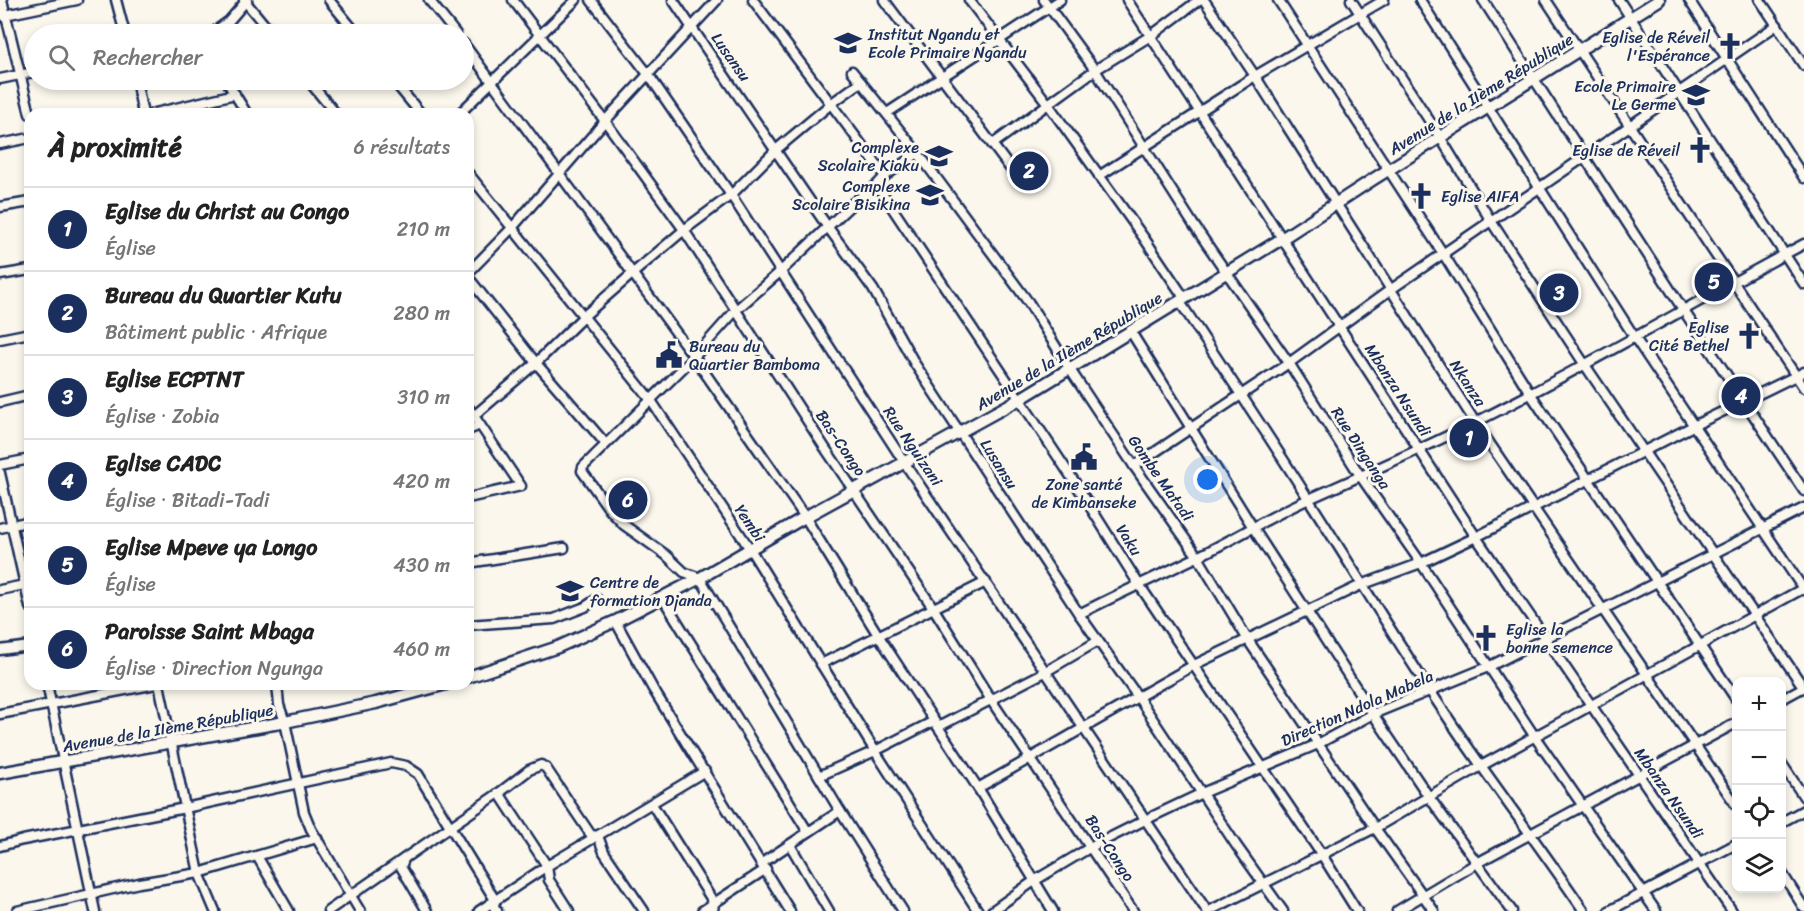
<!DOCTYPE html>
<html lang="fr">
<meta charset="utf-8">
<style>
:root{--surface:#fff;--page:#f2f2f2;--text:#222;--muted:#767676;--line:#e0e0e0;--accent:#1b2f5e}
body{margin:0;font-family:Sriracha,sans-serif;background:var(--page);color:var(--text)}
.controls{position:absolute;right:18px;bottom:18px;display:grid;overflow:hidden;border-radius:12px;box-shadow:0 3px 9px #0003}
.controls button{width:54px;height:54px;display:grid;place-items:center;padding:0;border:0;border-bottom:2px solid var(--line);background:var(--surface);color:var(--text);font:30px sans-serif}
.you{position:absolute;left:1208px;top:480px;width:21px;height:21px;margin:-15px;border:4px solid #fff;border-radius:50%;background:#1a73e8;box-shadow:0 0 0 9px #1a73e833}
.badge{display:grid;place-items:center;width:39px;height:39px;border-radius:50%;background:var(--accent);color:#fff;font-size:20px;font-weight:700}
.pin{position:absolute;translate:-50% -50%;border:3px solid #fff;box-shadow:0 2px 6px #0006}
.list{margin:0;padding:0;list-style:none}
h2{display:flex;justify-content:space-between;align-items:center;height:78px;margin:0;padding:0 24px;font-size:26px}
h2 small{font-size:20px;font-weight:400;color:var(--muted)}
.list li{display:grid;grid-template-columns:39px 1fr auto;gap:18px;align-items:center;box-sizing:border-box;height:84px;padding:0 24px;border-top:2px solid var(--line)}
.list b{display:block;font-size:22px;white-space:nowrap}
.list p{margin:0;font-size:20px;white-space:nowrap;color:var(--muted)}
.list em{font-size:20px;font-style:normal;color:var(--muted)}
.icon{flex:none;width:33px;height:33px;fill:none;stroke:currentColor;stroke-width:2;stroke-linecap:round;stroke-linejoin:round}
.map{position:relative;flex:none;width:1804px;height:911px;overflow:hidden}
.search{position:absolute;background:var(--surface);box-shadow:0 3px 9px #0003;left:24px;top:24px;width:450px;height:66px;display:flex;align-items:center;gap:15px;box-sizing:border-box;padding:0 21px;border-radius:33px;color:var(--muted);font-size:22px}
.panel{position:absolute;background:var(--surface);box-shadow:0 3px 9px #0003;left:24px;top:108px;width:450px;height:582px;border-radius:18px}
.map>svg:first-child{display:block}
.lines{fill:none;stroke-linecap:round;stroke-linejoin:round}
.minor-casing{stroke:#1b2f5e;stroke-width:13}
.tertiary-casing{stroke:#1b2f5e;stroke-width:15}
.minor{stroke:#fbf7ec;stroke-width:8}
.tertiary{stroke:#fbf7ec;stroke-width:10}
.labels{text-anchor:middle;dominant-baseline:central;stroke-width:6;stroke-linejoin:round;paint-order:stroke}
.poi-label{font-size:16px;fill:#1b2f5e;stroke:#fbf7ec;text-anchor:end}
.street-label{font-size:16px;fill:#1b2f5e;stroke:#fbf7ec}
</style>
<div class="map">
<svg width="1804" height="911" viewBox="0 0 1804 911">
<rect width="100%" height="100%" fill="#fbf7ec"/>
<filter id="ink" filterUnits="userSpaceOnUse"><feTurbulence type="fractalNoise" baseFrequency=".0167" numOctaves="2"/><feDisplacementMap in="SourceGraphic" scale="12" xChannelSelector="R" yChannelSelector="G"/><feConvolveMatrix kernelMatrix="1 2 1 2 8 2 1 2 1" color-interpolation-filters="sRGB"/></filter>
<g filter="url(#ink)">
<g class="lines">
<defs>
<g id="minor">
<path d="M2,0L30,114"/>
<path d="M116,0L125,34"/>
<path d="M244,0L272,34"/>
<path d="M329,0L357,34"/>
<path d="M429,0L456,34"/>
<path d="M513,0L605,121L684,230L825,448L934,609L991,700L1133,911"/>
<path d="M591,0L648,74L731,195L904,462L1207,911"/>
<path d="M673,0L827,226L873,289L915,364L1079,614L1138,697L1236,845L1283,911"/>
<path d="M753,0L885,176"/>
<path d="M884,0L1019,180"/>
<path d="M969,0L1048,104L1144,238L1185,299"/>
<path d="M1044,0L1095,70L1193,224L1289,363L1361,477L1421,563L1535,737L1656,911"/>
<path d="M1127,0L1476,537L1732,911"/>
<path d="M1204,0L1255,76L1475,422L1736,805"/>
<path d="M1278,0L1444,255L1530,393L1736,699"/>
<path d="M1351,0L1440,137L1491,221L1585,365L1804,688"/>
<path d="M1420,0L1635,338L1804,590"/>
<path d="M1483,0L1684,311L1804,491"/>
<path d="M1546,0L1804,388"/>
<path d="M1619,0L1804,284"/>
<path d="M1689,0L1804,178"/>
<path d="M1760,0L1804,66"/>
<path d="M0,16L77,0"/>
<path d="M211,34L229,21L247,0"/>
<path d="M464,44L694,357L805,517L878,635L978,788L1053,911"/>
<path d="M852,71L918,153L1029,303L1069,368L1134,466L1198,557L1248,640L1375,828L1434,911"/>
<path d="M0,79L34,72"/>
<path d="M136,80L143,114"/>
<path d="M226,80L247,114"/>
<path d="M308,80L336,114"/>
<path d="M393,80L421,114"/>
<path d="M887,113L1060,0"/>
<path d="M151,114L235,94"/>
<path d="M459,114L576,0"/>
<path d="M0,144L30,138"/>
<path d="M993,144L1095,70L1152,35L1199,0"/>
<path d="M468,173L650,399L750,549L875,751L978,911"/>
<path d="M1099,176L1255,76L1384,0"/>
<path d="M877,185L1074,481L1138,583L1322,855L1357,911"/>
<path d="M0,207L30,202"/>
<path d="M468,273L512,228L605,121L717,0"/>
<path d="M0,275L30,270"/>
<path d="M468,277L536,363L605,443"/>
<path d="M1180,302C1223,368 1267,433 1309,500C1366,589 1420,680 1482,767C1516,815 1551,862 1584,911"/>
<path d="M1131,332L1252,526L1373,714L1429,797L1512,911"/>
<path d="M0,339L30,333"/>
<path d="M0,402L30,395"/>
<path d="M468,407L521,486L468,498"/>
<path d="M475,415L536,363L584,316L632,274L684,230L731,195L777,149L832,103L861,82"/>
<path d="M468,430L480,425"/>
<path d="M0,465L30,459"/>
<path d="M1134,466L1289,363L1390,290L1777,25"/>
<path d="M0,473L30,607"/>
<path d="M0,528L30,521"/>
<path d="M468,563L564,548"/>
<path d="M0,590L29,584"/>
<path d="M662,597L808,832"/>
<path d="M1079,614C1118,594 1158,576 1197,557C1235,539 1270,516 1309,499C1365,474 1420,450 1474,423C1586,367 1693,303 1804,244"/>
<path d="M613,622H616L653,689L790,911"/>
<path d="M468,625L554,619L585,607L597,599"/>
<path d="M0,650L30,646"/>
<path d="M821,664L986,582"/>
<path d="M47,684L95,911"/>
<path d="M159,684L199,873L215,911"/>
<path d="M277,684L279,705L285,722L304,812L311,829L360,911"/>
<path d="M1782,699L1804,687"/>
<path d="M0,714L156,684"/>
<path d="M938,727L1045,672L1098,641"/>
<path d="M1782,764L1804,797"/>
<path d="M819,776L875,751L934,721"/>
<path d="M978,788L1194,665L1361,585L1421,563L1476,537L1695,425L1804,372"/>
<path d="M499,793L547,866L549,880L569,911"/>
<path d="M652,804L714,903L713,911"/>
<path d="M1782,822L1804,810"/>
<path d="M790,845L829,911"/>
<path d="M0,846L23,840L185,808L391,763L406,766L418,774L495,900L494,907L497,911"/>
<path d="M257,856L289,911"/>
<path d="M404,859L401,867L427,911"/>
<path d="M762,863L840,811"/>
<path d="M1782,873L1804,908"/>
<path d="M17,911L139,883L199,873L317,838"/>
<path d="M328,911L499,793L529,770L541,765L546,768L591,835L598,836L604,852L644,911"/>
<path d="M479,911L547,866L705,771"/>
<path d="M702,911L766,869"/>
<path d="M903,911L840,811L700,578L684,572L666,555L624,525L610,510L582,471L583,467L694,357L736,310L780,272L853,203L877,185L885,176L918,153"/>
<path d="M992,911L1034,881L1091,847L1145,820L1202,793L1318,744L1373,714L1488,667L1804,508"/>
<path d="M1209,911L1375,828L1481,766L1804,588"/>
<path d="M1397,911L1477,863L1736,723"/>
<path d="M1609,911L1736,844"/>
</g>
<g id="tertiary">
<path d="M468,677L558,647L618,620L700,578L805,517L1020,399L1283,238L1372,180L1659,0"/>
<path d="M0,773L285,722L376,703L446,684"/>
</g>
</defs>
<use href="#minor" class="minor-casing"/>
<use href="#tertiary" class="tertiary-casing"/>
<use href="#minor" class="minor"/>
<use href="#tertiary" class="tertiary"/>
</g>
</g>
<defs>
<symbol id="school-bare" viewBox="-9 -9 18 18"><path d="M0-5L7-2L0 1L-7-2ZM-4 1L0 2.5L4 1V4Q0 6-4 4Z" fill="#1b2f5e" stroke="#fbf7ec" stroke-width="2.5" paint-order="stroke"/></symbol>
<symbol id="church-bare" viewBox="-9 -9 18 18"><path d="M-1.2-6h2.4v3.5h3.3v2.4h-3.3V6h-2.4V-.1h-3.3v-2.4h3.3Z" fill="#1b2f5e" stroke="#fbf7ec" stroke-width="2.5" paint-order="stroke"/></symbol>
<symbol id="civic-bare" viewBox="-9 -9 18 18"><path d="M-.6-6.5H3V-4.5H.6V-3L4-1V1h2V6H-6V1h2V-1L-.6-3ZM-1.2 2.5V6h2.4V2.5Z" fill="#1b2f5e" stroke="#fbf7ec" stroke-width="2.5" paint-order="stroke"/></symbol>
</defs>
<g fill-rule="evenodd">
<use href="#school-bare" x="829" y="24" width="38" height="38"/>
<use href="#church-bare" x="1711" y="27" width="38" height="38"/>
<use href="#school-bare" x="1677" y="76" width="38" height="38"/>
<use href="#church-bare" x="1681" y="131" width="38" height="38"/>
<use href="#school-bare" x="920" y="137" width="38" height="38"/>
<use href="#school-bare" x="911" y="176" width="38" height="38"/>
<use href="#church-bare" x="1402" y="177" width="38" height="38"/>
<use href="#church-bare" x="1730" y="317" width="38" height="38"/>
<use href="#civic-bare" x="650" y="336" width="38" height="38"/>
<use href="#civic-bare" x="1065" y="438" width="38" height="38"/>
<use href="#school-bare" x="551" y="572" width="38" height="38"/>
<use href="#church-bare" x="1467" y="619" width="38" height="38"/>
</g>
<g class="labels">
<g class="poi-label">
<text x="868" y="34" text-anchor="start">Institut Ngandu et<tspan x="868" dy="18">Ecole Primaire Ngandu</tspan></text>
<text x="1710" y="37">Eglise de Réveil<tspan x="1710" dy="18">l'Espérance</tspan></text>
<text x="1676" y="86">Ecole Primaire<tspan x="1676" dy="18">Le Germe</tspan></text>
<text x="919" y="147">Complexe<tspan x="919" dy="18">Scolaire Kiaku</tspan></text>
<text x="1680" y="150">Eglise de Réveil</text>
<text x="910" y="186">Complexe<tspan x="910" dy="18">Scolaire Bisikina</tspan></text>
<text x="1441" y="196" text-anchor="start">Eglise AIFA</text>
<text x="1729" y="327">Eglise<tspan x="1729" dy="18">Cité Bethel</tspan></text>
<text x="689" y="346" text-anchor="start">Bureau du<tspan x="689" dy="18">Quartier Bamboma</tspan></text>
<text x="1084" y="484" text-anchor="middle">Zone santé<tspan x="1084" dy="18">de Kimbanseke</tspan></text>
<text x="590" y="582" text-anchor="start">Centre de<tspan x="590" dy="18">formation Djanda</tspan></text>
<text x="1506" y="629" text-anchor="start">Eglise la<tspan x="1506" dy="18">bonne semence</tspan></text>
</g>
<g class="street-label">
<text transform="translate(731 57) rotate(55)">Lusansu</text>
<text transform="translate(1481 94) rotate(-32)">Avenue de la IIème République</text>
<text transform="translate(1069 351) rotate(-31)">Avenue de la IIème République</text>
<text transform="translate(1468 383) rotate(57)">Nkanza</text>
<text transform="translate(1398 390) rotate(57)">Mbanza Nsundi</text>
<text transform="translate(841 443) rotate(56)">Bas-Congo</text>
<text transform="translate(913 446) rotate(56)">Rue Nguizani</text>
<text transform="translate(1361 448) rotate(57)">Rue Dinganga</text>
<text transform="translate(999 464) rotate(58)">Lusansu</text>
<text transform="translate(1161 478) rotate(55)">Gombe Matadi</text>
<text transform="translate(750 523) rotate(56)">Yembi</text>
<text transform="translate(1129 540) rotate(58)">Vaku</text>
<text transform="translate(1357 708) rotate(-24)">Direction Ndola Mabela</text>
<text transform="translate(168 728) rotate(-10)">Avenue de la IIème République</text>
<text transform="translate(1669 793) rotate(55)">Mbanza Nsundi</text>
<text transform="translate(1110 848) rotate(57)">Bas-Congo</text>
</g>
</g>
</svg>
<div class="controls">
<button>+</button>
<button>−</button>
<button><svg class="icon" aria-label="locate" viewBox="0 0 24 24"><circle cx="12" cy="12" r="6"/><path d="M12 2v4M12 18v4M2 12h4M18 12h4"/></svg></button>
<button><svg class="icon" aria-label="layers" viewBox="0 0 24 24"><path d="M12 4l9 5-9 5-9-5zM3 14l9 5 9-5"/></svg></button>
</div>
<div class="you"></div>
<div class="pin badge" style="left:1469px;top:438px">1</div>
<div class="pin badge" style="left:1029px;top:171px">2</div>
<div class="pin badge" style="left:1559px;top:293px">3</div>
<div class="pin badge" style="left:1741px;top:396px">4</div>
<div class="pin badge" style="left:1714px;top:282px">5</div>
<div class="pin badge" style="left:628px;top:500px">6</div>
<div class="search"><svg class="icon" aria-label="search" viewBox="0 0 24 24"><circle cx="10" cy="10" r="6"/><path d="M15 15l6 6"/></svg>Rechercher</div>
<section class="panel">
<h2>À proximité<small>6 résultats</small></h2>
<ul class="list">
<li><span class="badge">1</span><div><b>Eglise du Christ au Congo</b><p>Église</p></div><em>210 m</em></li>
<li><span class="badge">2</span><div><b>Bureau du Quartier Kutu</b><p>Bâtiment public · Afrique</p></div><em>280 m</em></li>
<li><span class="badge">3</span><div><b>Eglise ECPTNT</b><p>Église · Zobia</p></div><em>310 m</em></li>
<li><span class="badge">4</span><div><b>Eglise CADC</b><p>Église · Bitadi-Tadi</p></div><em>420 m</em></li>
<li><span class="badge">5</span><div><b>Eglise Mpeve ya Longo</b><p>Église</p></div><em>430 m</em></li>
<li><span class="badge">6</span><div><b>Paroisse Saint Mbaga</b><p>Église · Direction Ngunga</p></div><em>460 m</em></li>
</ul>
</section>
</div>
